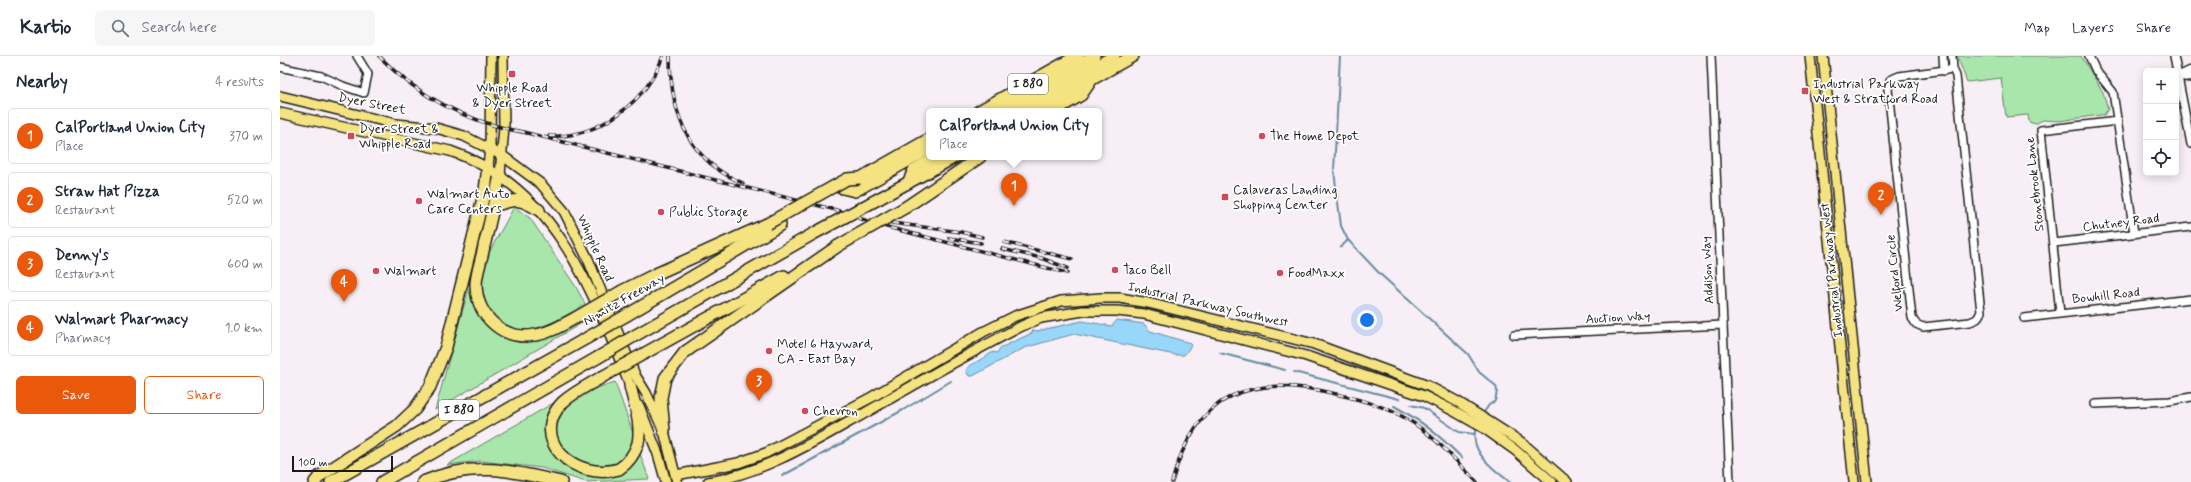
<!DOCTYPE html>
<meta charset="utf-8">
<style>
:root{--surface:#fff;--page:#f6f6f7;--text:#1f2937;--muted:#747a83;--line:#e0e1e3;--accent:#ea580c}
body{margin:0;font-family:Mynerve,sans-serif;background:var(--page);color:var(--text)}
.controls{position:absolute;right:12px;top:12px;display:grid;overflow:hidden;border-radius:6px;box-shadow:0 2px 10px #0003}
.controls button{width:36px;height:36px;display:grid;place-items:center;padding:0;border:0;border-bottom:1px solid var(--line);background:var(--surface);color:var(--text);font:20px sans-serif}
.scale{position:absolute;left:12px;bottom:10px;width:101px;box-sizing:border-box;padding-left:4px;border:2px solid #1c1c1c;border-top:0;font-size:11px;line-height:14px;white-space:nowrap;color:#1c1c1c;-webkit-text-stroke:3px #fff;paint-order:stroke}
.you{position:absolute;left:1087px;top:264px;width:14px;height:14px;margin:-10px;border:3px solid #fff;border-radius:50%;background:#1a73e8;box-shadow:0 0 0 6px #1a73e833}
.badge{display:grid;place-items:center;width:26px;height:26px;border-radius:50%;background:var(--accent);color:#fff;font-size:13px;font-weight:700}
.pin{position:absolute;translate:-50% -33px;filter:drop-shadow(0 1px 2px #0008)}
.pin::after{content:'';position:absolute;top:21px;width:14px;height:12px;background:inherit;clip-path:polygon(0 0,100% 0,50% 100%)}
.popup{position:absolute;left:646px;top:52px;width:176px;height:52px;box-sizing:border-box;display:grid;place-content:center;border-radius:6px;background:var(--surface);filter:drop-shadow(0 1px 3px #0005);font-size:13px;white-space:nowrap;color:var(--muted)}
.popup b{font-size:15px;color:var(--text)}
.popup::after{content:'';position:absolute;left:50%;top:100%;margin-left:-8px;border:8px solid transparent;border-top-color:var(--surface)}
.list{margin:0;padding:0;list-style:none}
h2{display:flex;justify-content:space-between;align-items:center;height:52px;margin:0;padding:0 16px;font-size:17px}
h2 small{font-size:13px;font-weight:400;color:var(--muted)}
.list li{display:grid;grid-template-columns:26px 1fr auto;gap:12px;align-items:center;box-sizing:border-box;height:56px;margin:0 8px 8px;padding:0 8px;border:1px solid var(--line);border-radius:6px}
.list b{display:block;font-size:15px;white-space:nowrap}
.list p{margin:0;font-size:13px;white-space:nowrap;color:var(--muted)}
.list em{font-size:13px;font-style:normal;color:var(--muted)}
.actions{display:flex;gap:8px;padding:12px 16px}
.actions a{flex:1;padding:9px 0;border:1px solid var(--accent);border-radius:6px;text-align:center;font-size:14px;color:var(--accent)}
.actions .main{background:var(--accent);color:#fff}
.icon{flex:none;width:22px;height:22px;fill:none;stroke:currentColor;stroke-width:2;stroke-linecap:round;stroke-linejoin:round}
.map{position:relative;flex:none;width:1911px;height:426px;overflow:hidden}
header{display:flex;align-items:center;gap:24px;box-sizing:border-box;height:56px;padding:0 20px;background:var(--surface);border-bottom:1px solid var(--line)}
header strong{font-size:19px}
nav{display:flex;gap:22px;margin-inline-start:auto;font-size:14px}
.search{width:280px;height:36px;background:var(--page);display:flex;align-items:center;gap:10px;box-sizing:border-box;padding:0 14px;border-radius:6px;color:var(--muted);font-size:15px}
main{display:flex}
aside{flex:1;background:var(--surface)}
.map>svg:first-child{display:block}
.green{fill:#a8e6ac;stroke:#628164}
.water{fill:#98d7f9;stroke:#668ca1}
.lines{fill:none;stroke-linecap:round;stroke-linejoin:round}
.stream{stroke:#668ca1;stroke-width:2}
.minor-casing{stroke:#1c1c1c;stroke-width:10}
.major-casing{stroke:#1c1c1c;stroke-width:12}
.highway-casing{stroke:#1c1c1c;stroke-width:14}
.minor{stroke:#fff;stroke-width:7}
.major{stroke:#f5e381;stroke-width:9}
.highway{stroke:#f5e381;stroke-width:11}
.rail-casing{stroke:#1c1c1c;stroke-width:3.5}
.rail{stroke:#fff;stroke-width:2;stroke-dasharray:6;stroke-linecap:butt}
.highway-bridge-casing{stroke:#1c1c1c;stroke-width:14;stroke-linecap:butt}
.highway-bridge{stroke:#f5e381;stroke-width:11}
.poi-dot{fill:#d1495b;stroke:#fff;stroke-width:1.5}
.labels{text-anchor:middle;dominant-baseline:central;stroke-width:3.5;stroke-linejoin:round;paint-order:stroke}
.shield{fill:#fff;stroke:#606060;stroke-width:1}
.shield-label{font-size:12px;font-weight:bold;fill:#1c1c1c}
.poi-label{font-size:13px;fill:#1c1c1c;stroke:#fff;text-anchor:start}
.street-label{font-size:13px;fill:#1c1c1c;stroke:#fff}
</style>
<header>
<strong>Kartio</strong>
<div class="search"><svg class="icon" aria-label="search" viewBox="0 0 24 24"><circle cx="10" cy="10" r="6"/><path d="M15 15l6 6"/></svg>Search here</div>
<nav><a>Map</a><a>Layers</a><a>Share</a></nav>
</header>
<main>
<aside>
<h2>Nearby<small>4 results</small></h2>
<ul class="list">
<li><span class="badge">1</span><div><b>CalPortland Union City</b><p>Place</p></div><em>370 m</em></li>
<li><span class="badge">2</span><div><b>Straw Hat Pizza</b><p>Restaurant</p></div><em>520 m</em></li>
<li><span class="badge">3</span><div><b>Denny's</b><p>Restaurant</p></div><em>600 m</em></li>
<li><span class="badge">4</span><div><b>Walmart Pharmacy</b><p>Pharmacy</p></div><em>1.0 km</em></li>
</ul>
<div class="actions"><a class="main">Save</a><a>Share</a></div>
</aside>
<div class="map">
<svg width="1911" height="426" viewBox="0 0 1911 426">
<rect width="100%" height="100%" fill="#f8eff6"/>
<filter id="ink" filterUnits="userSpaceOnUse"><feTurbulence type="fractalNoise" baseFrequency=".025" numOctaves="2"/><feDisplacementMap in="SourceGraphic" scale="8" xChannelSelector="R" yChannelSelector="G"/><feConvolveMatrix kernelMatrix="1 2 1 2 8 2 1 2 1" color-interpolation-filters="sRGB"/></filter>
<g filter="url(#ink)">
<g class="green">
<path d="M1677,0H1801L1823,36L1828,53L1824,59H1820L1779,65L1763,64L1755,68L1749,66L1748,59L1726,61L1721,22L1687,26Z"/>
<path d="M234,151L250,162L296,231L312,261L155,354L188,235Z"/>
<path d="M335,326L369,423L306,426L262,412L200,405L167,409L275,346Z"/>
</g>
<path class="water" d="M837,264L864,268L870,275L910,287L911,290L904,299H895L794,278L744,292L693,320H689L686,315L688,311L713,296L717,297L720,292L752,277L753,274L757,275L802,265L832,270Z"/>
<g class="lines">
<g class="stream">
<path d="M1060,0L1054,115L1061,170L1068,184L1099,217L1188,298L1199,316L1216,330L1217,335L1215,345L1209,349L1202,359"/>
<path d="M1061,191L1068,184"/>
<path d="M940,297L1005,314"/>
<path d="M1014,316L1119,343"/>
<path d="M1131,349L1144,352L1179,376L1194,378"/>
<path d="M1114,350C1142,365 1160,380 1182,402"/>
<path d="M1196,372C1188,395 1214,414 1230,426"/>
<path d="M502,420L623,354L671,325"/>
</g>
<defs>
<g id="minor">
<path d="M1431,0L1450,426"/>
<path d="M1663,0L1664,15"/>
<path d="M1672,0L1673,13L1676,20L1701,256L1697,263L1690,266L1643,271L1636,268L1632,262L1608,33L1610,24L1619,20L1673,13"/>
<path d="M1809,0L1816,15L1833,36L1854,177"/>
<path d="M1894,0L1911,88"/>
<path d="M0,11L41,20L63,30L84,37L88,18L77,0"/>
<path d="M1898,20L1911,14"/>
<path d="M1898,20L1911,22"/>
<path d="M1774,187L1911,171"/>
<path d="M1780,257L1761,74L1838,65"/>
<path d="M1744,262L1911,243"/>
<path d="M1234,279L1443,269"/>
<path d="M1815,348L1890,345L1911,341"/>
</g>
<g id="major">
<path d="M1530,0L1574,426"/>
<path d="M1543,0L1587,426"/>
<path d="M0,40L116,68L156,72L184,80L223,100L261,128L284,155L308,203L355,319L366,337L384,375L397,426"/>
<path d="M0,57L170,95C277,131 314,238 352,335"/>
<path d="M208,111L210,91L211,0"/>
<path d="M220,119L224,71L223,0"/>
<path d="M359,350L378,398L386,426"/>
<path d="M396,419L458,407L486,397L592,341L703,276L735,260L781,245L821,242H840L868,247L1034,288L1148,330L1178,346L1241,386L1287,426"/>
<path d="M428,426C486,416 535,385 585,357C637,327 689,297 742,270L761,262L803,255H837L864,258L1026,300L1144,340L1174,355L1204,372L1235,394L1272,426"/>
</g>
<g id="highway">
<path d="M699,55L797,0"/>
<path d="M717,55L814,0"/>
<path d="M738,55L834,0"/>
<path d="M756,55L853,0"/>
<path d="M774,55L801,39L810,26"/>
<path d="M220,119C215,143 210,167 204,190C202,203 196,217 196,229C197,261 224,285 255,279C270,277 284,268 297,261"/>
<path d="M628,127L634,114L657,101"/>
<path d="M563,132L649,83"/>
<path d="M563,132L575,135L649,93"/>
<path d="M600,142L675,101"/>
<path d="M214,150C235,142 240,142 259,154"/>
<path d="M626,151L700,101"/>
<path d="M342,235L376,218L487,168"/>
<path d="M347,259L500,169"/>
<path d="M356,279L533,178"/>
<path d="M367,296L504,220"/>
<path d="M322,321C309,329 294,336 283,346C247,383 295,426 339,413C348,407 355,397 358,387C362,369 354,347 350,330"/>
<path d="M384,375L381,342L385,322L405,296L558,190"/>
<path d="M35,426L40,420L117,370L135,353L150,331L166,291L205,134L208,111"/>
<path d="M51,426L307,282"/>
<path d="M102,426L317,302"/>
<path d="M143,426C191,405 231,414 281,426"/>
</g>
</defs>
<use href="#minor" class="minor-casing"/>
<use href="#major" class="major-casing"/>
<use href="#highway" class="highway-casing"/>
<use href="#minor" class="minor"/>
<use href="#major" class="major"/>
<use href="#highway" class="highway"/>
<defs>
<g id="rail">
<path d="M99,0C137,40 189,67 243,76"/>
<path d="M390,0C390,55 408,105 463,127"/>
<path d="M239,75L556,154L599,169L787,217"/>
<path d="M269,80C318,83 367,45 383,0"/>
<path d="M612,167L681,176L702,181"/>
<path d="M669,182L701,187"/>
<path d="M724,186L792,203"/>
<path d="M722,193L761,202L787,212"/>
<path d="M892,426C916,336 971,317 1056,338C1081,344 1105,350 1127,363C1154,379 1175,404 1197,426"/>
</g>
</defs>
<use href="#rail" class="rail-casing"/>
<use href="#rail" class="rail"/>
<defs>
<g id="highway-bridge">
<path d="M487,168L567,123L580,122"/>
<path d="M533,178L600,142"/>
<path d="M558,190L626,151"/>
<path d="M297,261L342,235"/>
<path d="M307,282L347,259"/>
<path d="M317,302L356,279"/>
<path d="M322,321L367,296"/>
</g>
</defs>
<use href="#highway-bridge" class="highway-bridge-casing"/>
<use href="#highway-bridge" class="highway-bridge"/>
</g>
</g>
<g class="poi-dot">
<rect x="228" y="14" width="8" height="8" rx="2"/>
<rect x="1521" y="31" width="8" height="8" rx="2"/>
<rect x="67" y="76" width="8" height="8" rx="2"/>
<circle cx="982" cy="80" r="4"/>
<rect x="941" y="137" width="8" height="8" rx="2"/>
<circle cx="139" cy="145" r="4"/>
<circle cx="381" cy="156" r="4"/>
<circle cx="835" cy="214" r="4"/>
<circle cx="96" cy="215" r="4"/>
<circle cx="1000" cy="217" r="4"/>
<circle cx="489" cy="295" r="4"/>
<circle cx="525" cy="355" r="4"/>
</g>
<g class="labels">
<g class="shield">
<rect x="728" y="18" width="40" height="20" rx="3"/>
<rect x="159" y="344" width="40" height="20" rx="3"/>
</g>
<g class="shield-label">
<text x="748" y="28">I 880</text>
<text x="179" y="354">I 880</text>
</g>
<g class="poi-label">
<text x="1533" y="28">Industrial Parkway<tspan x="1533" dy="15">West &amp; Stratford Road</tspan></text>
<text x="232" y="32" text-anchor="middle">Whipple Road<tspan x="232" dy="15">&amp; Dyer Street</tspan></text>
<text x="79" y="73">Dyer Street &amp;<tspan x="79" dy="15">Whipple Road</tspan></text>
<text x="990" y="80">The Home Depot</text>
<text x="953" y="134">Calaveras Landing<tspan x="953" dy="15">Shopping Center</tspan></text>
<text x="147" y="138">Walmart Auto<tspan x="147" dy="15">Care Centers</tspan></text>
<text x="389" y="156">Public Storage</text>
<text x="843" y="214">Taco Bell</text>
<text x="104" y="215">Walmart</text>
<text x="1008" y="217">FoodMaxx</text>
<text x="497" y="288">Motel 6 Hayward,<tspan x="497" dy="15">CA - East Bay</tspan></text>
<text x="533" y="355">Chevron</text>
</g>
<g class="street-label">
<text transform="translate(92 48) rotate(11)">Dyer Street</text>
<text transform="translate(1755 128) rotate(-96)">Stonebrook Lane</text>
<text transform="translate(1841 167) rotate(-7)">Chutney Road</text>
<text transform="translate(315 192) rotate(66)">Whipple Road</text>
<text transform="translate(1428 214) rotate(-93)">Addison Way</text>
<text transform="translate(1552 214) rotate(-96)">Industrial Parkway West</text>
<text transform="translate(1615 217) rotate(-96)">Welford Circle</text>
<text transform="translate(1826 240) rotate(-6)">Bowhill Road</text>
<text transform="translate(344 244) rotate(-30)">Nimitz Freeway</text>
<text transform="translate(928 249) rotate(13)">Industrial Parkway Southwest</text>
<text transform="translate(1338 262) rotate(-3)">Auction Way</text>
</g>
</g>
</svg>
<div class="controls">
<button>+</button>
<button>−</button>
<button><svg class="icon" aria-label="locate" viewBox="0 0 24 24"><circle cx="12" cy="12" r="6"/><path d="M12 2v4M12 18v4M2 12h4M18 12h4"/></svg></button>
</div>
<div class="scale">100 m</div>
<div class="you"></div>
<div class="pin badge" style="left:734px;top:150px">1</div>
<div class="popup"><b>CalPortland Union City</b>Place</div>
<div class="pin badge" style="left:1601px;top:159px">2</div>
<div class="pin badge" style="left:479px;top:345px">3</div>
<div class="pin badge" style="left:64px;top:246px">4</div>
</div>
</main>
